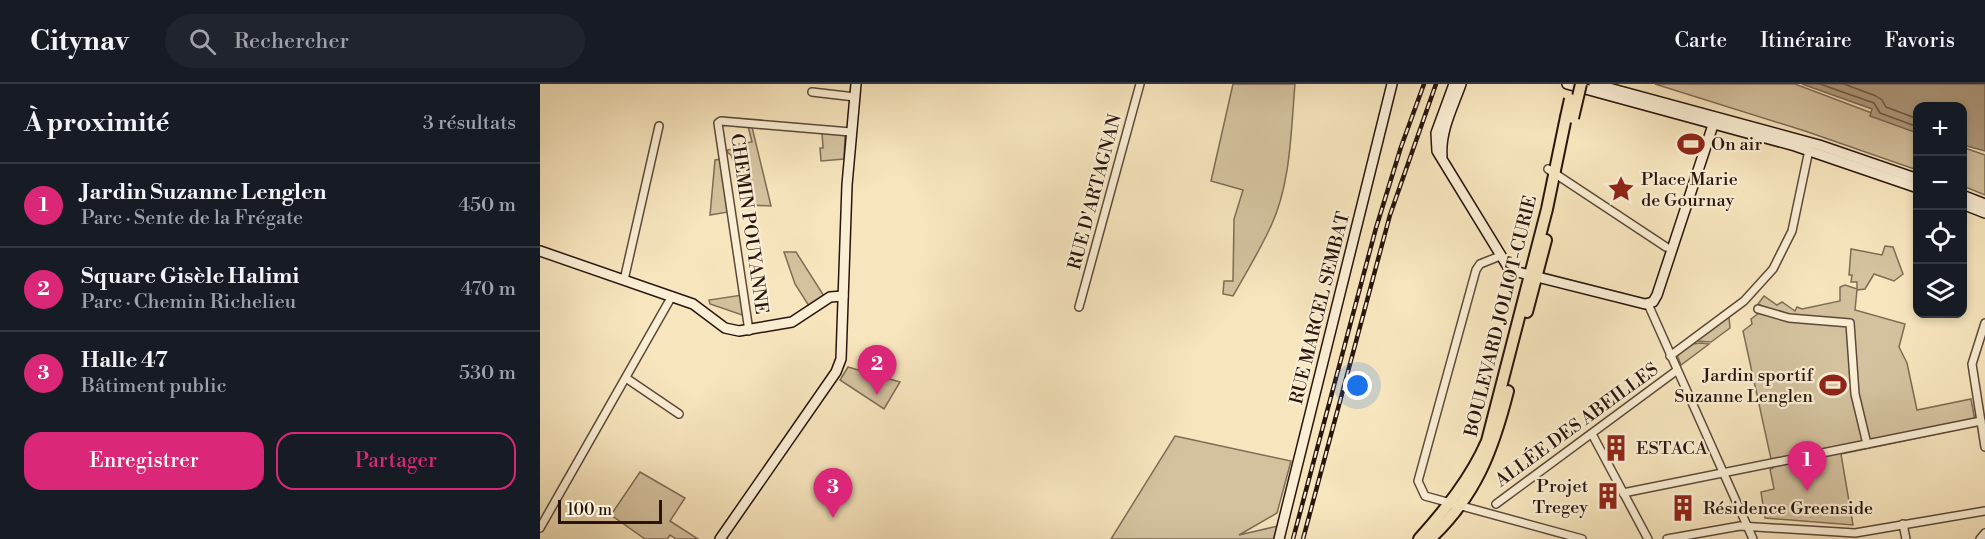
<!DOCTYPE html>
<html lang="fr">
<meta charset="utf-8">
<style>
:root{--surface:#171b24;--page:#20242c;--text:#f1f3f6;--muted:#9ea1a6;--line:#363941;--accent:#db2777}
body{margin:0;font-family:"Libre Bodoni",serif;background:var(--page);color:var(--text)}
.controls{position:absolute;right:18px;top:18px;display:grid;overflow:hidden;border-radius:12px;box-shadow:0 3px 9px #0003}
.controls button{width:54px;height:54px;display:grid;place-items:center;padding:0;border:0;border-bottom:2px solid var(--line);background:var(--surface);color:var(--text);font:30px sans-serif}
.scale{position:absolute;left:18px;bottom:15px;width:104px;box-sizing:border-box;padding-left:6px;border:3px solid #29150e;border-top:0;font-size:16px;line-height:21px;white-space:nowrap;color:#29150e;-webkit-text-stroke:4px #faeed4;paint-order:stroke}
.you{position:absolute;left:818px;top:302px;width:21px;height:21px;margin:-15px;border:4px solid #fff;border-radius:50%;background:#1a73e8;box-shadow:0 0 0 9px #1a73e833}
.badge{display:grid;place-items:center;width:39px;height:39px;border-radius:50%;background:var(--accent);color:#fff;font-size:20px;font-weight:700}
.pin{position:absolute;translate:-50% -50px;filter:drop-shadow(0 2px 3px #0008)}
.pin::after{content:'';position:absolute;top:32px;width:21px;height:18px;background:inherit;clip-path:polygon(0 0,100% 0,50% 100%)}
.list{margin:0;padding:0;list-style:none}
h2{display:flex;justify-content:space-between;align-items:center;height:78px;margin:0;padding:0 24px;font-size:26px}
h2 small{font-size:20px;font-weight:400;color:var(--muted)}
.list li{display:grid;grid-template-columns:39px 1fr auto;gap:18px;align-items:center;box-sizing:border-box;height:84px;padding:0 24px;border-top:2px solid var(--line)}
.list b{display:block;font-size:22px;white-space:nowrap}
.list p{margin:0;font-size:20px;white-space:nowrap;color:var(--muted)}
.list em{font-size:20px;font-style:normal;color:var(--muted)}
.actions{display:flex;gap:12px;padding:18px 24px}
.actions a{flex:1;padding:14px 0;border:2px solid var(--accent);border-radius:18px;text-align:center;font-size:21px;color:var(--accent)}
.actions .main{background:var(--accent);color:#fff}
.icon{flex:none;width:33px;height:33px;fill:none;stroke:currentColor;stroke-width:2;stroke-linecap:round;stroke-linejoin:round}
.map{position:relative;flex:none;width:1445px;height:455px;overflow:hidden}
header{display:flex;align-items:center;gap:36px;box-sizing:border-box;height:84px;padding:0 30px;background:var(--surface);border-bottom:2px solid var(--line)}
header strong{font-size:28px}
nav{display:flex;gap:33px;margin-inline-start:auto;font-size:21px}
.search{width:420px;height:54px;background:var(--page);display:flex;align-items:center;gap:15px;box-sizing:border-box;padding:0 21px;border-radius:33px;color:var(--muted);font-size:22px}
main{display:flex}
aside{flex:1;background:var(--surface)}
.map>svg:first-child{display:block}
.green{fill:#d4c29f;stroke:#7e6c56;stroke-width:1.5}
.water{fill:#b19e82;stroke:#7b6754;stroke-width:1.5}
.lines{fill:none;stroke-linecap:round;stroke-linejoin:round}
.shore{stroke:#6d5a48;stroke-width:1.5}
.street-casing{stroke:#5c493a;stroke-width:10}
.secondary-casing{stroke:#29150e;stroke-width:12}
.primary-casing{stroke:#29150e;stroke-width:14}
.street{stroke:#faeed4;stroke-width:7}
.secondary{stroke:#faeed4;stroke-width:9}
.primary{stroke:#f7e5bd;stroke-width:10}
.rail-casing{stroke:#29150e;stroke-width:4.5}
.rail{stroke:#faeed4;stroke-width:2;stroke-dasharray:7;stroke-linecap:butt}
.primary-bridge-casing{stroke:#29150e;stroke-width:14;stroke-linecap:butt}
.primary-bridge{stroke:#f7e5bd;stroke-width:10}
.labels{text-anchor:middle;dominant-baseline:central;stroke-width:4.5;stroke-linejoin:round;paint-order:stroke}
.poi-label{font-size:18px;fill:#29150e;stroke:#faeed4;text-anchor:start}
.street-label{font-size:18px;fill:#29150e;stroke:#faeed4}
</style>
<header>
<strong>Citynav</strong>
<div class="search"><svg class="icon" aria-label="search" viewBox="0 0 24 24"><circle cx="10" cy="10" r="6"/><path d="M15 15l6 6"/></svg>Rechercher</div>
<nav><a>Carte</a><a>Itinéraire</a><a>Favoris</a></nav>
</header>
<main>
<aside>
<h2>À proximité<small>3 résultats</small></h2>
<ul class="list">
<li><span class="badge">1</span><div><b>Jardin Suzanne Lenglen</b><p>Parc · Sente de la Frégate</p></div><em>450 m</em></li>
<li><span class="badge">2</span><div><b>Square Gisèle Halimi</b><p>Parc · Chemin Richelieu</p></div><em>470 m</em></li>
<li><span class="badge">3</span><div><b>Halle 47</b><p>Bâtiment public</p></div><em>530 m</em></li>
</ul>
<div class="actions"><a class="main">Enregistrer</a><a>Partager</a></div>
</aside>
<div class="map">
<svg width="1445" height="455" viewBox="0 0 1445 455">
<rect width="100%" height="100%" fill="#f7e5bd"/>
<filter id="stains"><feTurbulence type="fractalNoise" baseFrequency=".00333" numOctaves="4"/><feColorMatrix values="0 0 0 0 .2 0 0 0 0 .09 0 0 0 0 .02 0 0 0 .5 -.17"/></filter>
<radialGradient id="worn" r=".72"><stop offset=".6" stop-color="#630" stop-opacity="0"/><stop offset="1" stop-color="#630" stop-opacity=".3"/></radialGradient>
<g class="green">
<path d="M693,0H755C751,46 751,99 731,142C720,166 706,189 693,212L683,210L684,197H693L694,135L703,106L671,97Z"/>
<path d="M1115,0H1255L1377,46V86L1265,47Z"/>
<path d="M208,42L212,43L231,122L211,121L191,71L188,69L187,66L193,65V61L212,58Z"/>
<path d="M282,48L305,50L304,75L281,77L280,64H283Z"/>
<path d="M1422,63L1445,71V111L1423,102Z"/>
<path d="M181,75L188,128L170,131L175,76Z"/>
<path d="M1345,162L1353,163L1363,190L1354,197L1334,190L1325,205L1317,206L1315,226L1365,240L1359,263L1367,279L1377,326L1431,315L1436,342L1301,370L1313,441L1225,434L1221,408L1234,405L1230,385L1233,384L1203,247L1212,240L1211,235L1219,229L1225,231L1230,226L1218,220L1224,212L1237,221L1242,218L1255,227L1257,223L1262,225L1300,217V203L1305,201L1317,205V198H1311L1312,191H1309L1311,165L1342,171Z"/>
<path d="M244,168H256L284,212L269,222L255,200Z"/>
<path d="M202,211L205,232L170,220L169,216Z"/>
<path d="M1189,233L1190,244L1171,258L1156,257Z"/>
<path d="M1161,259L1169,260L1141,281L1137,271L1152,260Z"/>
<path d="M308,283L360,298L344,325L300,296Z"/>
<path d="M635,352L751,377L737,429L699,451L738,442L734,455H571Z"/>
<path d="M100,388L145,414L130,437L158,455H136L130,451L127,455H105L71,431Z"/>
</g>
<path class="water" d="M1262,0H1445V67L1423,61L1422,22H1378L1377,49L1330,32L1332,25Z"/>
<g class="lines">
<g class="shore">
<path d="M1280,0L1334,19L1340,29L1378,43"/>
<path d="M1304,0L1336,12L1342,16L1346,23L1378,35"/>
</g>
<defs>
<g id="street">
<path d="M272,8L315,13"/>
<path d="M1008,85L1126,163"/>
<path d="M960,172L940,180L936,186L878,397L885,412L1042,455"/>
<path d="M84,196L119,42"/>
<path d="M1108,220L1213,455"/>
<path d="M539,223L600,0"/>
<path d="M1218,225L1249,234L1310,239L1315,310L1327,360"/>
<path d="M1445,239L1432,280L1445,363"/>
<path d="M209,247L178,39L181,37L311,48"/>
<path d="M1130,272L1204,217L1233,185L1252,147L1269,66"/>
<path d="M86,294L139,330"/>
<path d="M1052,350L1108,455"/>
<path d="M1083,409L1441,337"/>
<path d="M956,420L1136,287"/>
<path d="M1363,440L1366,455"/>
<path d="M0,444L132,212"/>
<path d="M1127,455L1200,442L1315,449L1445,427"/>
<path d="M1440,455L1445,449"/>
</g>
<g id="secondary">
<path d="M914,0L896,49L897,67L968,183L974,187L1105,220L1113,218L1117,211L1173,41"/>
<path d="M1027,0L1255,62L1378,104"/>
<path d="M1054,0L1279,61L1378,95"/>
<path d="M902,72C900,47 913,23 921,0"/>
<path d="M1422,111L1445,120"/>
<path d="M1422,120L1445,129"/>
<path d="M0,167L153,220L185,244L199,247L252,238L290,213L303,212"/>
<path d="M180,455L296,288L301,275L307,101L316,0"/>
<path d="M739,455L852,0"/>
</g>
<g id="primary">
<path d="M987,228L1006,156"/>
<path d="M879,455C905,426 931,394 947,357L1007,125L1026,33"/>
<path d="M890,455C936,412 953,366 968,307"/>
</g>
</defs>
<use href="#street" class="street-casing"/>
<use href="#secondary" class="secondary-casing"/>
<use href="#primary" class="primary-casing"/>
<use href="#street" class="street"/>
<use href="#secondary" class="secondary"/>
<use href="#primary" class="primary"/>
<defs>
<g id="rail">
<path d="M753,455L836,144L861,63L884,0"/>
<path d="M763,455L850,131L896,0"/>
</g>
</defs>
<use href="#rail" class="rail-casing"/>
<use href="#rail" class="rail"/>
<defs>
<g id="primary-bridge">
<path d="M1026,33L1030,15"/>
<path d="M1033,34L1041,0"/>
</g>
</defs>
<use href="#primary-bridge" class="primary-bridge-casing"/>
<use href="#primary-bridge" class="primary-bridge"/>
</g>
<defs>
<symbol id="stadium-bare" viewBox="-9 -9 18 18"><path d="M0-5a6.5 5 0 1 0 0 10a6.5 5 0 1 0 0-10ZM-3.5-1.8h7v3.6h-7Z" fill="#8f2418" stroke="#faeed4" stroke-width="2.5" paint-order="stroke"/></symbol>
<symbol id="sight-bare" viewBox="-9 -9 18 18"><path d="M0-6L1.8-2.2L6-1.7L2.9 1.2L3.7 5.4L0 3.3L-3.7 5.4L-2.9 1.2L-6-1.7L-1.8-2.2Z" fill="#8f2418" stroke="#faeed4" stroke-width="2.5" paint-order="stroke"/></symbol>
<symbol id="building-bare" viewBox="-9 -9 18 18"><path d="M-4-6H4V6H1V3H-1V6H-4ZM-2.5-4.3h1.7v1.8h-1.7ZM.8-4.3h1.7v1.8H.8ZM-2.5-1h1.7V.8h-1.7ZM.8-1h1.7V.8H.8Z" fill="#8f2418" stroke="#faeed4" stroke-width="2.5" paint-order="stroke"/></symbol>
</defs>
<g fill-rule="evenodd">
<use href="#stadium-bare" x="1132" y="41" width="38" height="38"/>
<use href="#sight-bare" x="1062" y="86" width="38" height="38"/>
<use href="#stadium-bare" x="1274" y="282" width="38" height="38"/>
<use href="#building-bare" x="1057" y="345" width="38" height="38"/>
<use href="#building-bare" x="1049" y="393" width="38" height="38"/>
<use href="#building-bare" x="1124" y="405" width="38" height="38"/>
</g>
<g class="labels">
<g class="poi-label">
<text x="1171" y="60">On air</text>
<text x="1101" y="95">Place Marie<tspan x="1101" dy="21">de Gournay</tspan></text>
<text x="1273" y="291" text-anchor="end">Jardin sportif<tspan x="1273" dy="21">Suzanne Lenglen</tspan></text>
<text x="1096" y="364">ESTACA</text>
<text x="1048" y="402" text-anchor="end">Projet<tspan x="1048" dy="21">Tregey</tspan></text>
<text x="1163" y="424">Résidence Greenside</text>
</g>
<g class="street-label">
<text transform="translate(555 108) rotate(-75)">RUE D'ARTAGNAN</text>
<text transform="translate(209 140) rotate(82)">CHEMIN POUYANNE</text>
<text transform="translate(780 224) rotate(-76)">RUE MARCEL SEMBAT</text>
<text transform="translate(961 232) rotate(-76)">BOULEVARD JOLIOT-CURIE</text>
<text transform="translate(1037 341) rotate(-36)">ALLÉE DES ABEILLES</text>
</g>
</g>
<rect width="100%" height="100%" filter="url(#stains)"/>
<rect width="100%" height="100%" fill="url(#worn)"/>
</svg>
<div class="controls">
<button>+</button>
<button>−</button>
<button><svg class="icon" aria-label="locate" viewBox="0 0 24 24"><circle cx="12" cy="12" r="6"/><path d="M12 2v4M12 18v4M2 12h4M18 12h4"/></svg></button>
<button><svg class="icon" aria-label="layers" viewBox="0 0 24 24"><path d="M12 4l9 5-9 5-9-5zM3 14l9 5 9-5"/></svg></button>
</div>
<div class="scale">100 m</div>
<div class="you"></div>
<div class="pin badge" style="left:1267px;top:407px">1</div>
<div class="pin badge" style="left:337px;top:311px">2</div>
<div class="pin badge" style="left:293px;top:434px">3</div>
</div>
</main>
